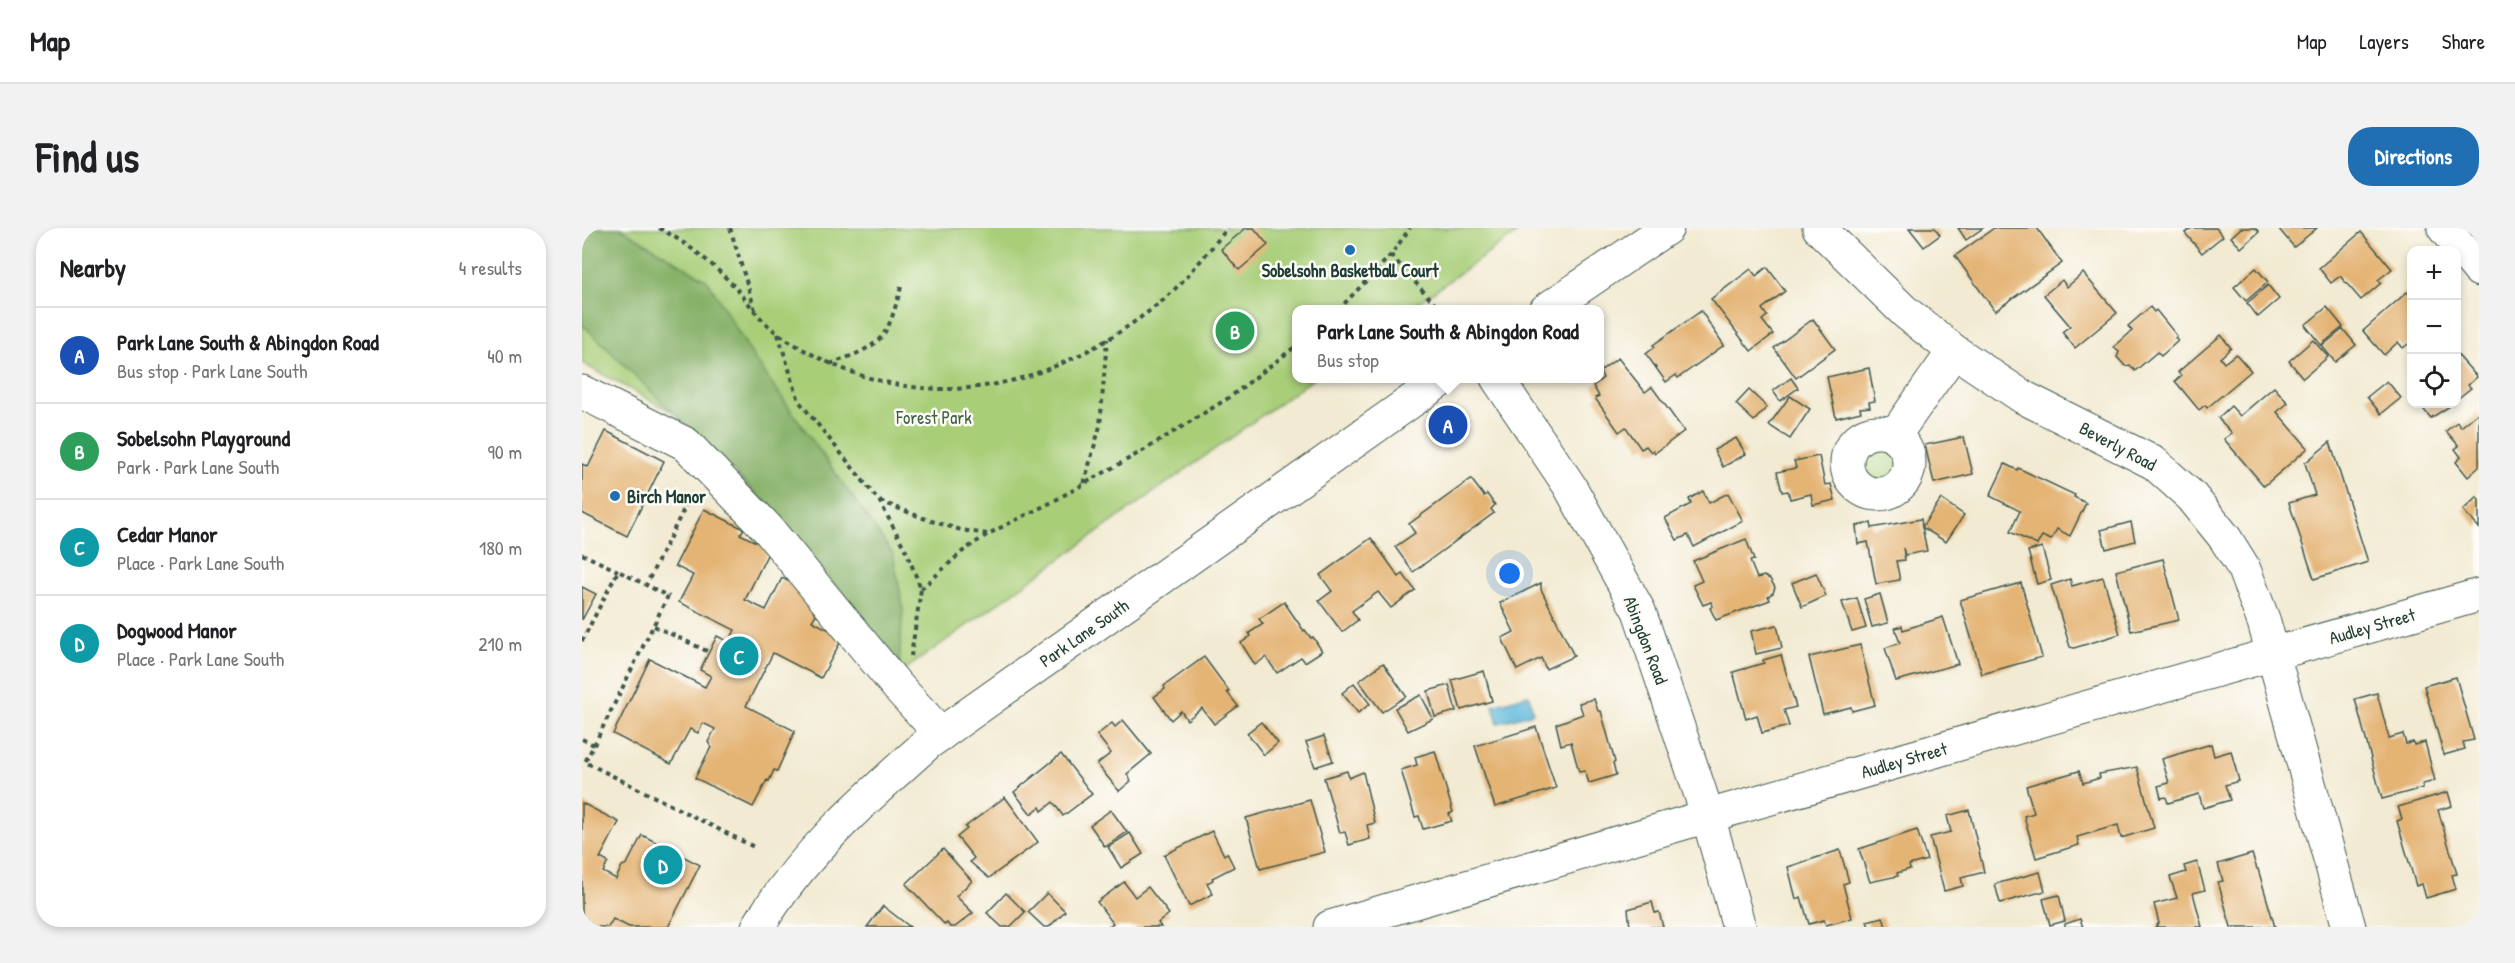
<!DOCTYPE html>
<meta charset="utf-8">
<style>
:root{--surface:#fff;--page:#f2f2f2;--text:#202124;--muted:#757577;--line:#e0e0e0;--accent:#1f6fb2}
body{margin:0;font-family:"Patrick Hand",sans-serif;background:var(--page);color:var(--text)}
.controls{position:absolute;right:18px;top:18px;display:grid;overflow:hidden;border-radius:12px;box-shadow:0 3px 9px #0003}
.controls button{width:54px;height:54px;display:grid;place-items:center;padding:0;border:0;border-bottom:2px solid var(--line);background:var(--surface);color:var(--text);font:30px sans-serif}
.you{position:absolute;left:928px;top:346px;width:21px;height:21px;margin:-15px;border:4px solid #fff;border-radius:50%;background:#1a73e8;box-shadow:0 0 0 9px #1a73e833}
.badge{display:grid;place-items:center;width:39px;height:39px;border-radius:50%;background:var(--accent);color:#fff;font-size:20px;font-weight:700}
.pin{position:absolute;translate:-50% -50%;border:3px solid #fff;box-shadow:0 2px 6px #0006}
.popup{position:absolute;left:710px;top:77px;width:312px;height:78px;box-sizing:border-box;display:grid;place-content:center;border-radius:12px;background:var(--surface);filter:drop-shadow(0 2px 4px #0005);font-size:20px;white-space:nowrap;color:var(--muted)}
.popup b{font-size:22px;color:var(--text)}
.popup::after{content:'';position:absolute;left:50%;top:100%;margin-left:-12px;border:12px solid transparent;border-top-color:var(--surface)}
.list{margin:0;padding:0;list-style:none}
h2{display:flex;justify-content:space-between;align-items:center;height:78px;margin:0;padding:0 24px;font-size:26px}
h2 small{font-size:20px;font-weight:400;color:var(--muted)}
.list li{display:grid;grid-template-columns:39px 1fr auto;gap:18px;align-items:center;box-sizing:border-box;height:96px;padding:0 24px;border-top:2px solid var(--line)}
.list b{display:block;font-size:22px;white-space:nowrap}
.list p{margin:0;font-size:20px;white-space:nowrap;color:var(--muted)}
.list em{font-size:20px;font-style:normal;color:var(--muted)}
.icon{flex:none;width:33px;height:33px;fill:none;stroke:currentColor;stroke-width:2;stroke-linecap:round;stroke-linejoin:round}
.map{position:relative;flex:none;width:1897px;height:699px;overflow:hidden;border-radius:24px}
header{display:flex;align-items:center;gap:36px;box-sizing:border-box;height:84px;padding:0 30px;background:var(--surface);border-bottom:2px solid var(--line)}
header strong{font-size:28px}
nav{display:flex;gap:33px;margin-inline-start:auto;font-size:21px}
.intro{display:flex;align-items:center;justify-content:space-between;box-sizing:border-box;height:144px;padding:0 36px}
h1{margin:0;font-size:42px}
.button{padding:15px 27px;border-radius:24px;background:var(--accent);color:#fff;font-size:21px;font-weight:700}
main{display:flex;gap:36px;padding:0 36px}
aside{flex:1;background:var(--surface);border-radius:24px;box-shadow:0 3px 9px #0003}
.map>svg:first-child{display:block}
.green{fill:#a8ce78;stroke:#648656;stroke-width:1.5}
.forest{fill:#86b168;stroke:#52774e;stroke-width:1.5}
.water{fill:#5cb7da;stroke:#3e7a87;stroke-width:1.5}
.building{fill:#e4b474}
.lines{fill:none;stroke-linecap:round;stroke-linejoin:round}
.minor-casing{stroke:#3f574c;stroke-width:35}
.path{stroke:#3f574c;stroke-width:4;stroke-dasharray:4.5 4.5;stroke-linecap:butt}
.minor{stroke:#fff;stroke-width:33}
.poi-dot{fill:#1f6fb2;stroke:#fdfcf7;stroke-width:2}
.labels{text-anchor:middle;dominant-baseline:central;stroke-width:5;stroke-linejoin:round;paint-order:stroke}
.poi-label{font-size:18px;font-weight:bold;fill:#1f3d34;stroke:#fdfcf7}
.park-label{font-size:18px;fill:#416145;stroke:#fdfcf7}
.street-label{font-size:18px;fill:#1f3d34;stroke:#fdfcf7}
</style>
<header>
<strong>Map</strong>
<nav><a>Map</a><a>Layers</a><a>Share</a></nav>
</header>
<div class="intro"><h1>Find us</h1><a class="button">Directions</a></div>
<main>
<aside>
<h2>Nearby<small>4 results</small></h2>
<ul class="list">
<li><span class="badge" style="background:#1a4fb4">A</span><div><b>Park Lane South &amp; Abingdon Road</b><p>Bus stop · Park Lane South</p></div><em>40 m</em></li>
<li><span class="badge" style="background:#2e9e5b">B</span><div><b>Sobelsohn Playground</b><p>Park · Park Lane South</p></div><em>90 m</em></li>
<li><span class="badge" style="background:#0f9aa8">C</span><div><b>Cedar Manor</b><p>Place · Park Lane South</p></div><em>180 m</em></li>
<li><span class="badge" style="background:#0f9aa8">D</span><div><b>Dogwood Manor</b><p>Place · Park Lane South</p></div><em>210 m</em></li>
</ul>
</aside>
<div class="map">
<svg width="1897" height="699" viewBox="0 0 1897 699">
<rect width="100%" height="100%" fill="#fdfcf7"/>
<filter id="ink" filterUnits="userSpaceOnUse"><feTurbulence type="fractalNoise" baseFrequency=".0167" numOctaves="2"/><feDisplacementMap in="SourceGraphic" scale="12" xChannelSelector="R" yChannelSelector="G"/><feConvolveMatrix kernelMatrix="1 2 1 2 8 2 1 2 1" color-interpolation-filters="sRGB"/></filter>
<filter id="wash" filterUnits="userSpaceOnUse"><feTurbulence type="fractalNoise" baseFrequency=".008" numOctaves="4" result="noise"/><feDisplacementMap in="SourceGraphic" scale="24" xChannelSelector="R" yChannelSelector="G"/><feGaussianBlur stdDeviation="1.35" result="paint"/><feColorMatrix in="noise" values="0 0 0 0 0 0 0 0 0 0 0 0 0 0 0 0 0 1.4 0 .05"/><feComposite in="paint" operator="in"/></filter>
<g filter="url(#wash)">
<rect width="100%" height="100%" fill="#f2ead2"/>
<g class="green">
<path d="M0,0H942L827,81L714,82V150L731,151L321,443L112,196L0,135Z"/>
<circle cx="1296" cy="236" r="23"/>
</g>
<path class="forest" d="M0,0H39L125,52L172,130L311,326L321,379L317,438L267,373L191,282L0,96Z"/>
<path class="water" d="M947,467L951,485L916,495L911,477Z"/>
<g id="blocks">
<g class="building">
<path d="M664,0H672L686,17L657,42L639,21Z"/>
<path d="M1327,0H1353L1358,7L1342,19Z"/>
<path d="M1376,0H1401L1384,12Z"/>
<path d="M1412,0H1455L1480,35L1413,83L1373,28Z"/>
<path d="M1610,0H1634L1641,8L1620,25L1603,5Z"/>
<path d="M1659,0H1673L1677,4L1659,20L1649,9Z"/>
<path d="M1696,0H1735L1712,19Z"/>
<path d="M1779,4L1810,41L1796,52L1799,55L1779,72L1758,48L1749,55L1737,40Z"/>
<path d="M1185,39L1203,63L1180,81L1185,88L1180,92L1191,106L1169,123L1129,71L1169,41L1174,48Z"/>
<path d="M1674,40L1686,54L1664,73L1652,59Z"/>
<path d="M1501,45L1535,85L1493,120L1480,104L1488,98L1462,67L1480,52L1485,59Z"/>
<path d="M1686,57L1697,71L1676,89L1665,75Z"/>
<path d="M1825,64L1830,69V113L1821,120L1816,114L1802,127L1781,103Z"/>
<path d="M1568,79L1572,84L1574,82L1595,108L1593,110L1596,113L1579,128L1575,124L1553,143L1548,137L1543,138L1535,129L1537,124L1532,119L1550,103L1546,98Z"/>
<path d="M1745,79L1761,99L1739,117L1723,97Z"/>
<path d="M1119,83L1142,117L1096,150L1094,147L1084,154L1064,126L1073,119L1071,117Z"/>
<path d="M1231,91L1253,121L1214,150L1192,120Z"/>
<path d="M1761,101L1774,117L1753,134L1740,118Z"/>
<path d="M1639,107L1649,120L1638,130L1642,135L1654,126L1669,143L1625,180L1623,177L1617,182L1593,153L1599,148L1596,144Z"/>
<path d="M1731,112L1746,129L1721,150L1707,133Z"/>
<path d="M1874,125L1895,149L1886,157L1889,160L1874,172Z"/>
<path d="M1036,130L1063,164L1070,159L1102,203L1073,225L1071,222L1069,224L1064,218L1059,221L1044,199L1037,204L1013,170L1017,168L1011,158L1021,150L1018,143Z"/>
<path d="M1287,140L1293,173L1287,174L1288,179L1278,180L1279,184L1254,190L1245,149Z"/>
<path d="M1209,150L1216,160L1198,173L1191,163Z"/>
<path d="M1805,153L1819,170L1799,186L1785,169Z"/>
<path d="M1692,159L1706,175L1695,184L1726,220L1682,258L1642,211L1650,205L1636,190L1649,178L1658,188Z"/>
<path d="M1167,162L1185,179L1172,193L1154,176Z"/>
<path d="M1208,168L1228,181L1208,211L1187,197Z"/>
<path d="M1846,176H1871L1849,190L1842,182L1848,178Z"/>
<path d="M1897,184V239L1886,249L1874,234L1879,229L1873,221L1877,218L1864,203L1875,194L1879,199Z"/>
<path d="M24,203L82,233L45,308L0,285V236L6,239Z"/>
<path d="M1382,209L1391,246L1352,255L1343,217Z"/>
<path d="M1154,210L1164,226L1141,239L1132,222Z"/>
<path d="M1748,214L1786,334L1732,351L1707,275L1733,267L1723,235Z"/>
<path d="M1237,228L1243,257L1249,256L1253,272L1231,277L1229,266L1208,271L1206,263L1200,264L1195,244L1214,240L1212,233Z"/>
<path d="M1423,236L1435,242L1436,240L1493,267L1492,269L1504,275L1488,308L1475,301L1469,312L1460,308L1455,317L1428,304L1438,283L1408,268Z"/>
<path d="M889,251L902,268L905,266L913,277L909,281L912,285L831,344L813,319L833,305L827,296Z"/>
<path d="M1121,263L1127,275L1146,265L1161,293L1112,319L1106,307L1095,312L1083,290L1109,276L1107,271Z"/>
<path d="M1895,269L1897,272V300L1881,282Z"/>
<path d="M1359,271L1382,287L1364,314L1340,299L1345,323L1323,327L1321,320L1323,332L1314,333L1318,352L1294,356L1286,314L1276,316L1274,298L1289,295L1290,300L1339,291L1340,299Z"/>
<path d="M122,281L162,301L158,306L188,321L163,372L184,382L200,350L229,364L238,379L230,393L261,409L239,450L191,425L164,478L213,503L195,543L192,542L187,553L185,552L171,579L113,550L129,519L126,514L133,501L121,495L116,505L108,501L89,536L31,506L68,431L123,459L129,448L118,442L135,408L147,414L153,402L97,374L111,347L93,338Z"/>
<path d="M1549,294L1553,313L1524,321L1519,302Z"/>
<path d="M789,310L817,349L821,346L833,362L809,380L796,364L770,383L776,392L760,404L737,373L750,363L738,347Z"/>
<path d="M1164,311L1172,332L1168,333L1175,350L1182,348L1188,351L1193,359L1191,365L1186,368L1188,372L1134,392L1128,380L1131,378L1129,374L1121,377L1111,357L1120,353L1111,333Z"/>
<path d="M1460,319L1469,352L1455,356L1446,323Z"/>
<path d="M1581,331L1597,392L1549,403L1534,343Z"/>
<path d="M1234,345L1244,368L1220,379L1210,355Z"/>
<path d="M1521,349L1538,406L1492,420L1488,419L1469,357L1488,351L1490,358Z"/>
<path d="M959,355V361L992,428L964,441L959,430L935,442L920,410L932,404L918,375Z"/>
<path d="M1439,355L1460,429L1400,446L1378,372Z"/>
<path d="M0,359L14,366L0,392Z"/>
<path d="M1298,366L1306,395L1290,399L1282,371Z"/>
<path d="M1275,370L1284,400L1270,404L1260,374Z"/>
<path d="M702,374L722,403L723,402L729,410L731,409L740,423L723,434L719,429L695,445L684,429L673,437L659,415L669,408L667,405L681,396L677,391Z"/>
<path d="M1361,389L1376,436L1314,453L1303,420L1318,415L1313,400L1320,398L1321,402Z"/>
<path d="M1195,397L1200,420L1174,426L1169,403Z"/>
<path d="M1278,417L1293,477L1270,483L1269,479L1241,486L1227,429Z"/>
<path d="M1199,427L1214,479L1202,482L1207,498L1180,505L1175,487L1164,491L1151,444L1182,435L1181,432Z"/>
<path d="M622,429L647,463L645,464L656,478L632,496L620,480L605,492L599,483L589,492L572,469L583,461L582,458Z"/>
<path d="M801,435L824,468L800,484L777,453Z"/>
<path d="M902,443L910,473L879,482L870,452Z"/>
<path d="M1874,449L1892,512L1881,514L1883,521L1862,527L1842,458Z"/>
<path d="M772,455L788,476L776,485L760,465Z"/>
<path d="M867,457L874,483L853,489L846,463Z"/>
<path d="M1795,465L1807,510L1821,506L1824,516L1831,514L1832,517L1843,514L1853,553L1841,556V560L1800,571L1773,471Z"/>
<path d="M839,467L851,491L826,503L813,480Z"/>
<path d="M1012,471L1016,483H1019L1033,534L1031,535L1034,547L1007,555L1003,543L997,544L989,514L979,517L974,496L1001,486L997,475Z"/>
<path d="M541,492L569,526L545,546L549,553L537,563L515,536L529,525L515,507L530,495L533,499Z"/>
<path d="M679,494L696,515L682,527L665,505Z"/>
<path d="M954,499L974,560L913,579L893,518Z"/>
<path d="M742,508L751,533L733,539L724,514Z"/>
<path d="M1629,516L1632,528L1649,523L1657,553L1643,557L1648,572L1621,580L1617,566L1586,575L1584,569L1579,570L1576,558L1587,555L1580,531Z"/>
<path d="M853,523L871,584L867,586L870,593L841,601L837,588L833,589L819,542L835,537L833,529Z"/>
<path d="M479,526L510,566L481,588L471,574L460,583L458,579L449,586L432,564Z"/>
<path d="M1555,539L1572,600L1539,610L1536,597L1495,609L1497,617L1454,630L1442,588L1452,585L1444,558L1497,543L1501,555L1518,550L1517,546Z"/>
<path d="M765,543L767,550L781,544L793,595L785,597L788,611L767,617L763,604L758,605L742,550Z"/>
<path d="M1866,564L1870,578L1856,582L1875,646L1870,647L1874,661L1844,670L1840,656L1834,658L1815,593L1820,591L1816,579Z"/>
<path d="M423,569L456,614L407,650L388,634L392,630L375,609L385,601L383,599Z"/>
<path d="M728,572L743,624L678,641L664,590Z"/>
<path d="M0,575L37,594L18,630L26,634L21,644L34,651L40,638L45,636L60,607L118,637L86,699H47L31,691L26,699H0Z"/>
<path d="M529,582L545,604L523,619L508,597Z"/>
<path d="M1387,582L1402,644L1379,650L1381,658L1362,663L1348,609L1369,604L1365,588Z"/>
<path d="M1335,602L1345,632L1327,637L1328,641L1315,645L1316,648L1288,654L1277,621Z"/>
<path d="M630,603L642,627L645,625L652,639L630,650L631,652L625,655L631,666L607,678L582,627Z"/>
<path d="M548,605L561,626L539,640L526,619Z"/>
<path d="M361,621L390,653L374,668L391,685L373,699H368L365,695L363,697L324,656Z"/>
<path d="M1258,622L1267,654L1261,656L1270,690L1244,697L1242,692L1227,696L1219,669L1214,671L1206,639Z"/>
<path d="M1670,626L1675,641H1676L1693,699H1649L1636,654L1641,653L1636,636Z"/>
<path d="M1615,634L1623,662L1611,665L1620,699H1573L1577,695L1572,676L1595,670L1588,649L1604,644L1602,638Z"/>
<path d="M1458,644L1463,663L1418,675L1413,656Z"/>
<path d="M542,654L553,669L566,659L587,686L576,695L579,699H526L531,695L515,674Z"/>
<path d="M424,665L443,684L428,699H420L405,685Z"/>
<path d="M465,665L483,683L467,699H462L446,684Z"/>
<path d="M1477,667L1483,693L1468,697L1461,671Z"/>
<path d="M1070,674L1073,685L1077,684L1081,699H1048L1046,681Z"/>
<path d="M301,678L328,699H285Z"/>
<path d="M1301,689L1304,699H1287L1285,693Z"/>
<path d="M1498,691L1501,699H1483V696Z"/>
</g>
</g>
</g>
<g filter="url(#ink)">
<use href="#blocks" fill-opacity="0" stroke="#3f574c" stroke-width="1.5"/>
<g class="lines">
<defs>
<g id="minor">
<path d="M1237,0L1323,84L1372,123L1441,169L1572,235L1610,269L1643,310L1661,339L1682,394L1767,699"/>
<path d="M1862,0L1897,42"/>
<path d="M964,82L1085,0"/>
<path d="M915,150L987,257L1057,383L1126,588L1157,699"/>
<path d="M0,164L104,216L185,300L315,458L359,506"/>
<circle cx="1296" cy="235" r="31"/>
<path d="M1312,208L1372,123"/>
<path d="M176,699C219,627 284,570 346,515L862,150"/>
<path d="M748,699L1126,588L1897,367"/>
</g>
</defs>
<use href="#minor" class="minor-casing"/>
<g class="path">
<path d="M77,0C105,15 130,35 152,58C167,75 179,94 198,107C328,194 457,170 575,77C599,59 626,23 646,0"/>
<path d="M148,0L173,82"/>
<path d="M809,27L858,82"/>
<path d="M756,82L809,27L828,0"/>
<path d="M196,106L217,173L298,274L325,325L339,361L329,428"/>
<path d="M248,136C301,116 304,114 319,59"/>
<path d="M502,255L518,198L525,111"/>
<path d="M298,273L346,292L379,302L405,306"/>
<path d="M0,326L36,343"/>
<path d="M339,361L381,323L406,306L470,274L564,221L648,169L714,118"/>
<path d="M72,398L127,424"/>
<path d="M0,413L36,343L64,357L110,265"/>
<path d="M0,511L12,517L3,534L172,619"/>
<path d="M12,517L86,368L64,357"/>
</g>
<use href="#minor" class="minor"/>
</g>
</g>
<g class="poi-dot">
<circle cx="768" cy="22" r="6"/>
<circle cx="33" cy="268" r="6"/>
</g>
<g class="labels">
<g class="poi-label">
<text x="768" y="42">Sobelsohn Basketball Court</text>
<text x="45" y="268" text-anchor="start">Birch Manor</text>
</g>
<g class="park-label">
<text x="352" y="189">Forest Park</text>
</g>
<g class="street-label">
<text transform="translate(1536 218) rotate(28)">Beverly Road</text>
<text transform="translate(1790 398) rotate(-16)">Audley Street</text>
<text transform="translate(502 405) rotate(-35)">Park Lane South</text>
<text transform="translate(1064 412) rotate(69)">Abingdon Road</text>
<text transform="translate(1322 532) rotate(-16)">Audley Street</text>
</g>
</g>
</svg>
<div class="controls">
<button>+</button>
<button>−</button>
<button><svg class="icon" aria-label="locate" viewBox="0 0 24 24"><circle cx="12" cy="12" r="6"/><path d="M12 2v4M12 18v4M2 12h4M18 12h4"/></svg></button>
</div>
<div class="you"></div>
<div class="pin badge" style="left:866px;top:197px;background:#1a4fb4">A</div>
<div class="popup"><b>Park Lane South &amp; Abingdon Road</b>Bus stop</div>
<div class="pin badge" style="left:653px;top:103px;background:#2e9e5b">B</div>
<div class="pin badge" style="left:157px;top:428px;background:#0f9aa8">C</div>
<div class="pin badge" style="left:81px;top:637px;background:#0f9aa8">D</div>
</div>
</main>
